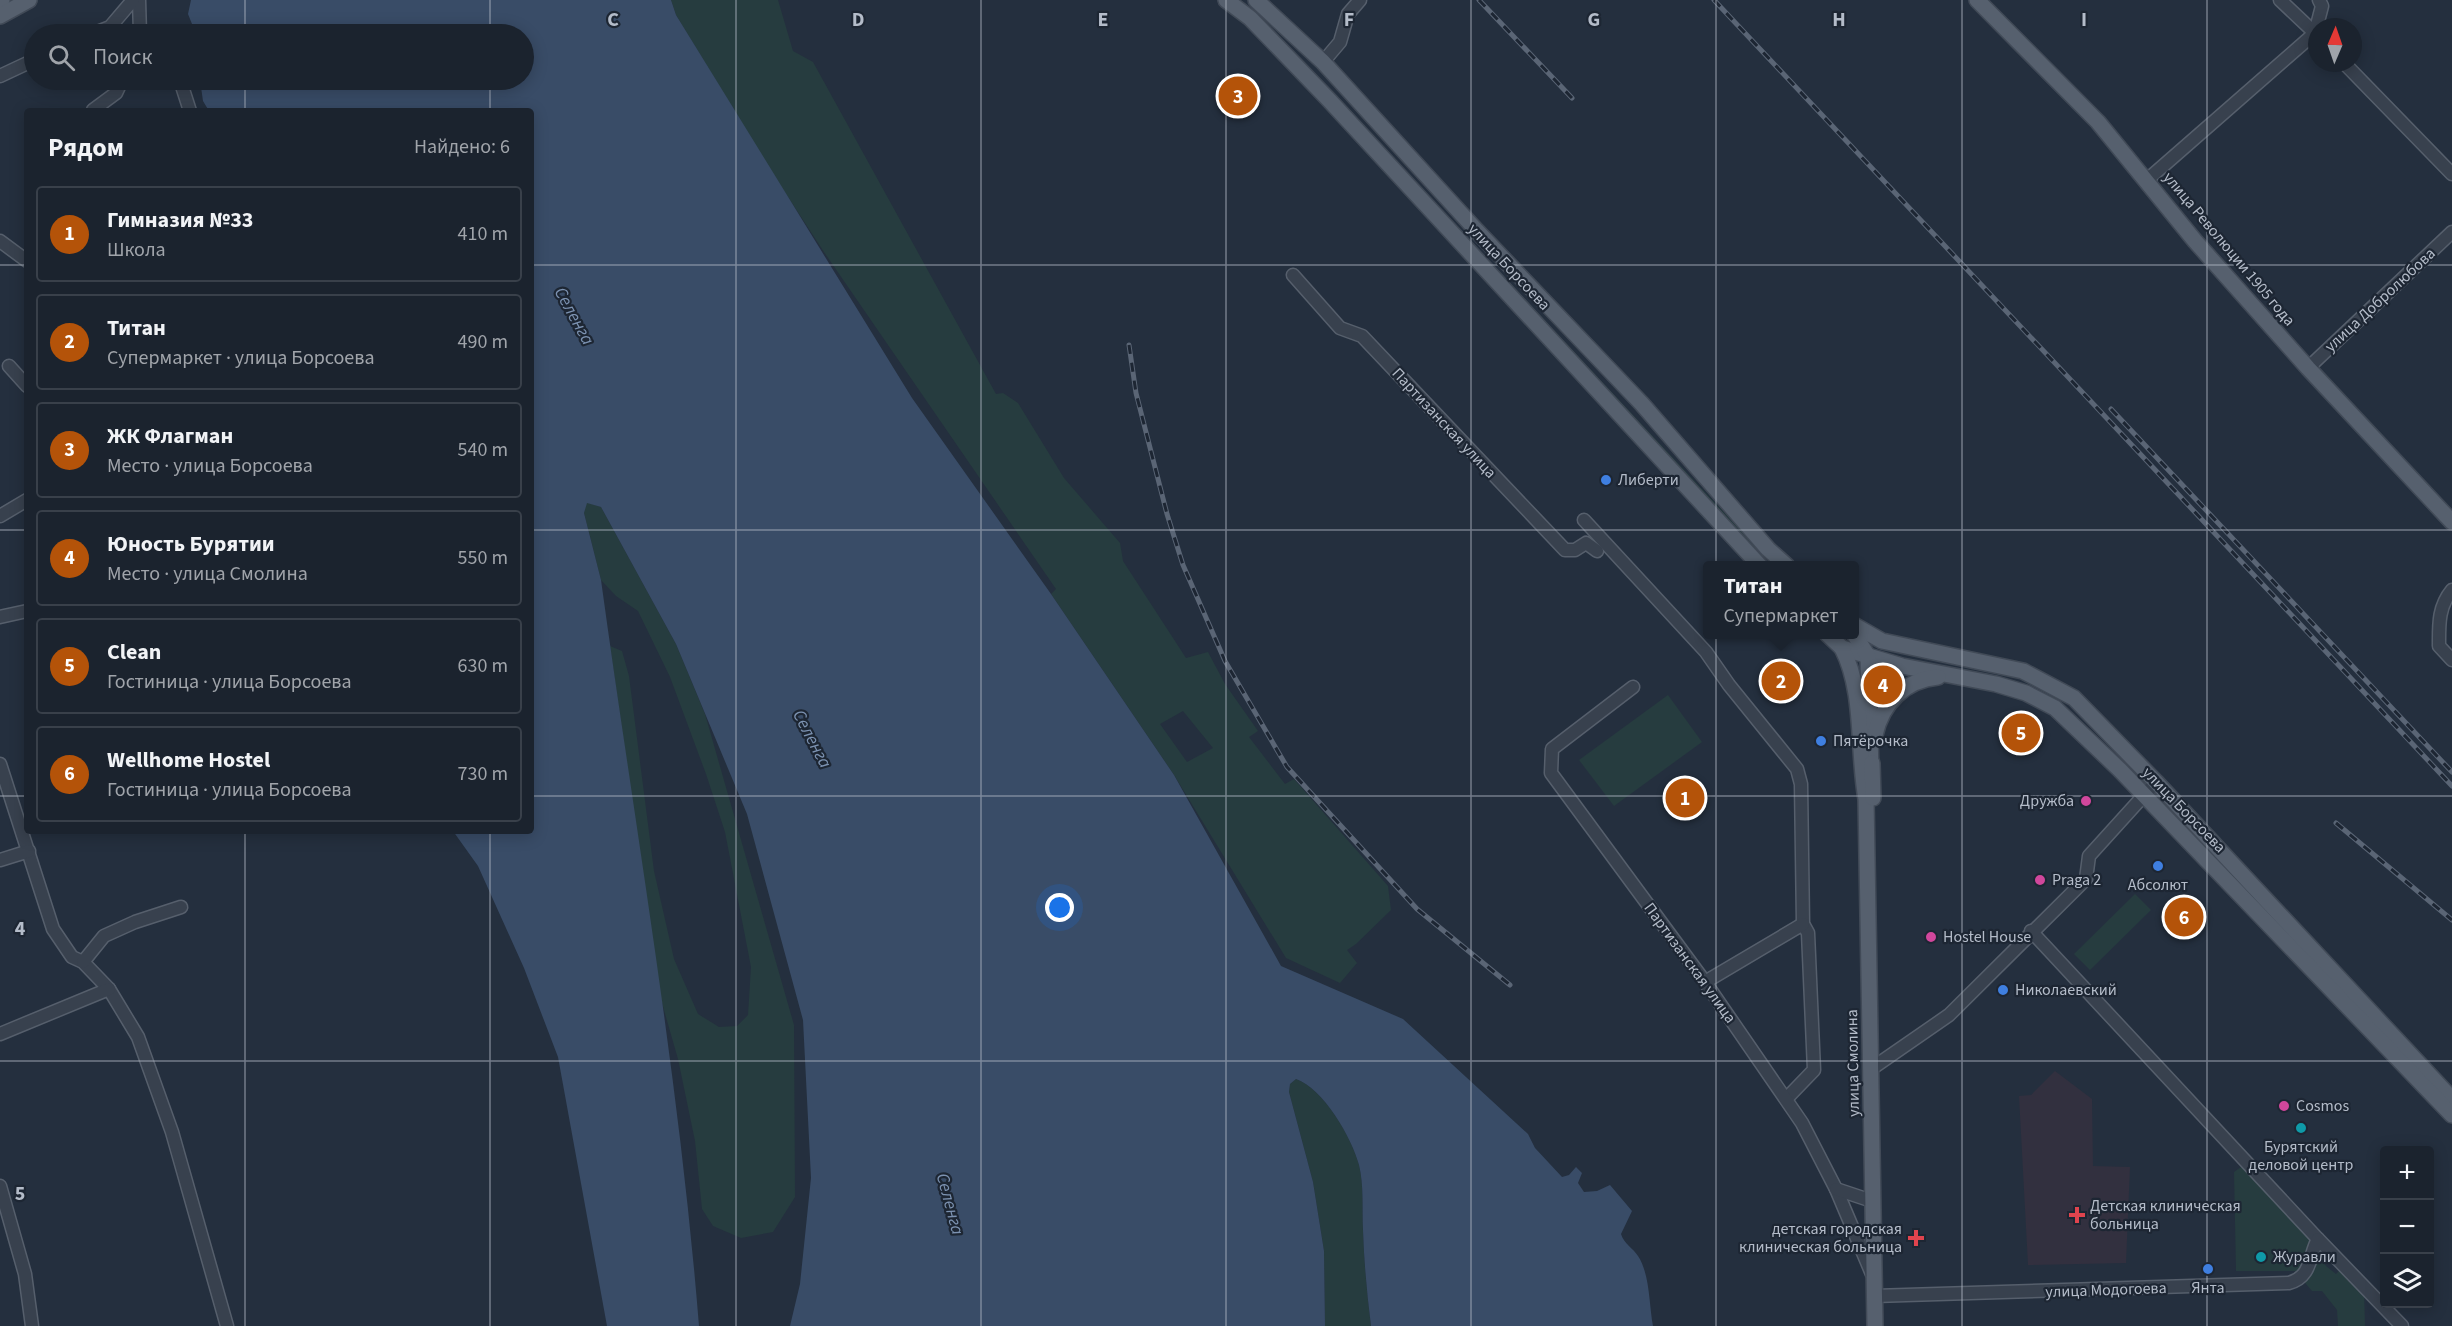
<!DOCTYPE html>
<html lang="ru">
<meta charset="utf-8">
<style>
:root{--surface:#1b232e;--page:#282f3a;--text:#f1f3f6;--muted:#a0a4aa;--line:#39404a;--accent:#b45309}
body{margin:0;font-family:"Source Sans 3",sans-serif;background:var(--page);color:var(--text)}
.controls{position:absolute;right:18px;bottom:18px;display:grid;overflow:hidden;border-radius:6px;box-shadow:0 3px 15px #0003}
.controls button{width:54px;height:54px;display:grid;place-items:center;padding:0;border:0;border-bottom:2px solid var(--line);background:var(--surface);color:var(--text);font:30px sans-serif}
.compass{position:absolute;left:2308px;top:18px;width:54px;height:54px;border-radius:50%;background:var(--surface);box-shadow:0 3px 15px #0003;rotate:2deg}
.you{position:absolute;left:1060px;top:908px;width:21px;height:21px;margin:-15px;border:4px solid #fff;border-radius:50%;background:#1a73e8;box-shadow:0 0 0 9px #1a73e833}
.badge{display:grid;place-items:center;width:39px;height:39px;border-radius:50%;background:var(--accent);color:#fff;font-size:20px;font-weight:700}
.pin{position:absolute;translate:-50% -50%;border:3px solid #fff;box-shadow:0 2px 6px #0006}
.popup{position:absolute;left:1703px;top:561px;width:156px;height:78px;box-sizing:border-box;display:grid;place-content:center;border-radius:6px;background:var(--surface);filter:drop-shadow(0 2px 4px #0005);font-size:20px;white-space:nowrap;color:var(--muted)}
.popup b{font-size:22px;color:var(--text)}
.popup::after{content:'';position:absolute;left:50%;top:100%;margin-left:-12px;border:12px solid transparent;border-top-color:var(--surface)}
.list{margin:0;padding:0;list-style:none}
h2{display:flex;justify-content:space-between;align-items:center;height:78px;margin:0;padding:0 24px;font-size:26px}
h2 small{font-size:20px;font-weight:400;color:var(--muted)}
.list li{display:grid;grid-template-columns:39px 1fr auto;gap:18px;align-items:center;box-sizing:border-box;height:96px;margin:0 12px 12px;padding:0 12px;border:2px solid var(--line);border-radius:6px}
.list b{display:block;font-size:22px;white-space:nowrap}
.list p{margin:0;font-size:20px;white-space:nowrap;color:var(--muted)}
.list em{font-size:20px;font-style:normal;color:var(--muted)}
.icon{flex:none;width:33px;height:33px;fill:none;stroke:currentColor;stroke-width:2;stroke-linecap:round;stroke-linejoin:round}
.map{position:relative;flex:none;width:2452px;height:1326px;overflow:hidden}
.search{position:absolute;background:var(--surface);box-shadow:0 3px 15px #0003;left:24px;top:24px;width:510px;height:66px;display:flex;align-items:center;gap:15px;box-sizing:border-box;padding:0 21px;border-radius:33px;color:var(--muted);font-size:22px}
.panel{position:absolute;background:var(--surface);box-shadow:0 3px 15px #0003;left:24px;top:108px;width:510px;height:726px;border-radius:6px}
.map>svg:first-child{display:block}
.medical{fill:#32303f}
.green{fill:#263c3f;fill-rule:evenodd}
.water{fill:#394c67}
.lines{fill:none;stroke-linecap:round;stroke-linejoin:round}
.minor-casing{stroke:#565f6c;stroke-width:15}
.major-casing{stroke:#414a57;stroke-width:18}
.minor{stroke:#38414e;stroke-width:12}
.major{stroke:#56606e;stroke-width:15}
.rail-casing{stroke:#5a6575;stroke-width:5}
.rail{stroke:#1d2633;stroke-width:3;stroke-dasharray:9;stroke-linecap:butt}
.grid{fill:none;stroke:#b4bcc9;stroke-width:1.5;stroke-opacity:0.55}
.shop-dot{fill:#3f7fe0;stroke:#1d2633;stroke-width:2}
.hotel-dot{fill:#d1479c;stroke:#1d2633;stroke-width:2}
.culture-dot{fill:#0f9aa8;stroke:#1d2633;stroke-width:2}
.health-dot{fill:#e0444e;stroke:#1d2633;stroke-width:2}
.labels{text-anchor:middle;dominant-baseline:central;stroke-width:4.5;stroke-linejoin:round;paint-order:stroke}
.street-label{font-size:16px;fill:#b4bcc9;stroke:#1d2633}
.poi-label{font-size:16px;fill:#b4bcc9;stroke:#1d2633;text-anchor:start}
.water-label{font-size:18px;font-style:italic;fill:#7c92b1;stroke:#1d2633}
.grid-label{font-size:20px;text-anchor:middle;font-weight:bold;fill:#b4bcc9;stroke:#1d2633;stroke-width:4.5;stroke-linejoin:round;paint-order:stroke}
</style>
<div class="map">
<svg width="2452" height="1326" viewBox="0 0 2452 1326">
<rect width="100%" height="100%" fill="#242f3e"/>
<path class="medical" d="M2055,1071L2092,1099L2093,1166L2130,1167L2126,1263L2028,1265L2019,1096L2031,1095Z"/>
<g class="green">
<path d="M671,0H778L793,51L813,62L996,394L1003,393L1018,403L1064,478L1120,543L1123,561L1186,658L1208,652L1225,684L1258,731L1249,737L1285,784L1294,779L1388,886L1391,910L1356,944L1347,950L1357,963L1340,983L1286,958L1174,775L1051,594L1056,589L824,252L769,168L676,15ZM1183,711L1213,748L1187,762L1160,724Z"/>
<path d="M1469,239L1758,549L1756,551L1466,241Z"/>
<path d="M586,502L601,507L676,644L705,714L794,1025L795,1197L773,1232L741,1238L713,1226L702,1209L695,1141L678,1059L660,996L610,646L622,651L629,676L654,871L674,959L698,1014L719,1027L737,1026L748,1015L751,967L725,832L706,774L670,677L638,611L616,596L601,580L584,513Z"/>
<path d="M1668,695L1702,742L1614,806L1579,760Z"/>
<path d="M2135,894L2151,910L2090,970L2074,954Z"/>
<path d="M1296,1079C1323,1088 1352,1138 1359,1165C1364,1185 1362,1209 1363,1230C1364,1262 1367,1294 1371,1326H1325L1324,1251L1313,1182L1289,1092L1290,1084Z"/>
<path d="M2248,1162L2312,1240L2326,1266L2336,1274L2341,1269L2364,1289L2365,1326H2338L2337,1310L2322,1291H2312L2295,1271H2236L2234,1172Z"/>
</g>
<path class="water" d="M191,0H671L676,15L912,398L1051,594L1174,775L1281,966L1403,1019L1528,1134L1535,1148L1562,1177L1569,1175L1576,1167L1582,1173L1578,1183L1584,1192L1597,1191L1610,1185L1632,1211L1621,1234C1624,1244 1633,1248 1638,1256C1650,1274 1649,1305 1653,1326H1371C1367,1294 1364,1262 1363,1230C1362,1209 1364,1185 1359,1165C1352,1138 1323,1088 1296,1079L1290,1084L1289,1092L1313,1182L1324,1251L1325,1326H790L800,1284L811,1178L803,1020L747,814L676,644L601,507L587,503L584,513L601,580C635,828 679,1076 699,1326H607L558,1057L524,968L478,866L453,831H531V111H209L203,101L200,80H524V34H196L188,14Z"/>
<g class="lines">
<defs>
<g id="minor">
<path d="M139,0L140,34"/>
<path d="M2280,0L2317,35"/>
<path d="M92,34L110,27L133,0"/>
<path d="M1323,62L1340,42L1348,14L1360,0"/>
<path d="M2344,63L2452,174"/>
<path d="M0,76L34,60"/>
<path d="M180,80L190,111"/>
<path d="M93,110L116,93L122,80"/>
<path d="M2147,180L2315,33L2322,6L2319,0"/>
<path d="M0,241L27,261"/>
<path d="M1293,275L1340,328L1362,336L1565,550H1575L1586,543L1597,551"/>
<path d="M9,366L27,386"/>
<path d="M2308,368L2452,232"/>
<path d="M0,516L27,500"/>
<path d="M1584,520L1706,652L1729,685L1797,769L1801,784L1803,924L1808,933L1814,1070L1786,1099"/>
<path d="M2452,590C2438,607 2439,625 2439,646L2452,660"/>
<path d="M0,617L27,611"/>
<path d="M1633,687L1552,749L1551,773L1705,982L1802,1123L1836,1189L1872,1274"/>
<path d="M0,764L53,929L72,957L83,962L109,989L138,1037L172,1132L227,1326"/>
<path d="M0,860L29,851"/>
<path d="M2031,931L2318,1239"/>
<path d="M83,962L104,936L135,922L181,907"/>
<path d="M1705,982L1803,924"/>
<path d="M0,1034L109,989"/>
<path d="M1871,1069L1949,1015L2086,879L2089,856L2156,782"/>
<path d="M0,1186L25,1274L32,1326"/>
<path d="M1836,1189L1872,1201"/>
<path d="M1874,1296L2289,1283C2312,1277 2309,1255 2318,1239L2402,1326"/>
</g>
<g id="major">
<path d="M1226,0L1250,18L1330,101L1760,566"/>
<path d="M1256,0L1323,62L1477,231L1642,404L1768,549L1787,566"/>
<path d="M1977,0L2098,122L2195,241L2308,368L2452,522"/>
<path d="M0,1L2,0"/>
<path d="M0,16L29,0"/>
<path d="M1854,625L1882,641L2023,671L2074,698L2156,782L2452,1099"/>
<path d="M1827,634L1842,648L1902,666L1996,684L2026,693L2055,708L2120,770L2452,1115"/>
<path d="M1854,634L1868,656L1871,772"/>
<path d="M1842,648C1865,693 1857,750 1866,799L1875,1326"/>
<path d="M1875,735C1882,703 1905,680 1938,677"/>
<path d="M1872,763L1873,798"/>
</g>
</defs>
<use href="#minor" class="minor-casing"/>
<use href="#major" class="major-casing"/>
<use href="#minor" class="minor"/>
<use href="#major" class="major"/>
<defs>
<g id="rail">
<path d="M1479,0L1572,98"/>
<path d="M1714,0L2452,786"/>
<path d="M1129,345L1136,393L1167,514L1183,565L1225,661L1287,767L1417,909L1510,985"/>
<path d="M2111,409L2452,772"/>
<path d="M2336,823L2452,920"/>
</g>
</defs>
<use href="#rail" class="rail-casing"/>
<use href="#rail" class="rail"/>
</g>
<path class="grid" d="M245,0V34M490,0V34M736,0V1326M981,0V1326M1226,0V1326M1471,0V1326M1716,0V1326M1962,0V1326M2207,0V1326M245,80V111M490,80V111M0,265H27M531,265H2452M0,530H27M531,530H2452M0,796H27M531,796H2452M245,831V1326M490,831V1326M0,1061H2452"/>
<g class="shop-dot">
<circle cx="1606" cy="480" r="6"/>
<circle cx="1821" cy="741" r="6"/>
<circle cx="2158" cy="866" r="6"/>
<circle cx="2003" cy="990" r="6"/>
<circle cx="2208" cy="1269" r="6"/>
</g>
<g class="hotel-dot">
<circle cx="2086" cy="801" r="6"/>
<circle cx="2040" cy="880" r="6"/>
<circle cx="1931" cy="937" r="6"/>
<circle cx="2284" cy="1106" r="6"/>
</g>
<g class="culture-dot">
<circle cx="2301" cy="1128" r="6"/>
<circle cx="2261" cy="1257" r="6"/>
</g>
<g class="health-dot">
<path d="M2074 1206h6v6h6v6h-6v6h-6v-6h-6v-6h6z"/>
<path d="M1913 1229h6v6h6v6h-6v6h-6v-6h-6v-6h6z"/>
</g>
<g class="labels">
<g class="street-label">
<text transform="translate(2229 249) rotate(50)">улица Революции 1905 года</text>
<text transform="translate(1509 267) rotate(47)">улица Борсоева</text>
<text transform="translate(2380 300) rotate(-43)">улица Добролюбова</text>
<text transform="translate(1444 423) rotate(47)">Партизанская улица</text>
<text transform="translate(2184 810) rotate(46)">улица Борсоева</text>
<text transform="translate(1690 963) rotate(54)">Партизанская улица</text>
<text transform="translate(1853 1063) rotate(-91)">улица Смолина</text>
<text transform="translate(2106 1290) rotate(-2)">улица Модогоева</text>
</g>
<g class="poi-label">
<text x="1618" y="480">Либерти</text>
<text x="1833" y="741">Пятёрочка</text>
<text x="2074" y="801" text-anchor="end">Дружба</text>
<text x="2052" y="880">Praga 2</text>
<text x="2158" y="885" text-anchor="middle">Абсолют</text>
<text x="1943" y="937">Hostel House</text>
<text x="2015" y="990">Николаевский</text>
<text x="2296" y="1106">Cosmos</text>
<text x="2301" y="1147" text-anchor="middle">Бурятский<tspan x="2301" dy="18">деловой центр</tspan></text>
<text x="2090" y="1206">Детская клиническая<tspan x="2090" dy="18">больница</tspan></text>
<text x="1902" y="1229" text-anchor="end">детская городская<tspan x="1902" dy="18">клиническая больница</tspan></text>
<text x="2273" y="1257">Журавли</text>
<text x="2208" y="1288" text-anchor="middle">Янта</text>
</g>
<g class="water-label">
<text transform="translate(574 316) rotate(61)">Селенга</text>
<text transform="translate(812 739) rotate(62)">Селенга</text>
<text transform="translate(950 1204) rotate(75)">Селенга</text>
</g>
</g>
<g class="grid-label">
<text x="613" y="26">C</text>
<text x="858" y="26">D</text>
<text x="1103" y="26">E</text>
<text x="1349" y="26">F</text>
<text x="1594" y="26">G</text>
<text x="1839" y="26">H</text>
<text x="2084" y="26">I</text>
<text x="20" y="935">4</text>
<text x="20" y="1200">5</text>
</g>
</svg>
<div class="controls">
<button>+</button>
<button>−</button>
<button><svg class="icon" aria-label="layers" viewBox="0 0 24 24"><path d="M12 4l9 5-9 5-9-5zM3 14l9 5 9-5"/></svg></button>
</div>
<svg class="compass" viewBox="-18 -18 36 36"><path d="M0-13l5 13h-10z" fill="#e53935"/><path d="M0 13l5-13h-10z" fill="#a0a4aa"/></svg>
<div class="you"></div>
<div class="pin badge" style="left:1685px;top:798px">1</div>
<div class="pin badge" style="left:1781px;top:681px">2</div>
<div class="popup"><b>Титан</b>Супермаркет</div>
<div class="pin badge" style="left:1238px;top:96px">3</div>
<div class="pin badge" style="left:1883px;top:685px">4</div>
<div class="pin badge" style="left:2021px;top:733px">5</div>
<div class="pin badge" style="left:2184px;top:917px">6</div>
<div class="search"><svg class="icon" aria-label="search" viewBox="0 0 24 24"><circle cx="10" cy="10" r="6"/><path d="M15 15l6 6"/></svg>Поиск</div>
<section class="panel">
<h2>Рядом<small>Найдено: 6</small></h2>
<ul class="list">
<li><span class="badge">1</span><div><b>Гимназия №33</b><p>Школа</p></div><em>410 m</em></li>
<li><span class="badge">2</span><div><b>Титан</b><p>Супермаркет · улица Борсоева</p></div><em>490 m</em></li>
<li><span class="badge">3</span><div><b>ЖК Флагман</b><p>Место · улица Борсоева</p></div><em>540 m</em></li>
<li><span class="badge">4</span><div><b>Юность Бурятии</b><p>Место · улица Смолина</p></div><em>550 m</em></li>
<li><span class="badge">5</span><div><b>Clean</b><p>Гостиница · улица Борсоева</p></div><em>630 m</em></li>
<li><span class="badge">6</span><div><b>Wellhome Hostel</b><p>Гостиница · улица Борсоева</p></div><em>730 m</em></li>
</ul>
</section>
</div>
